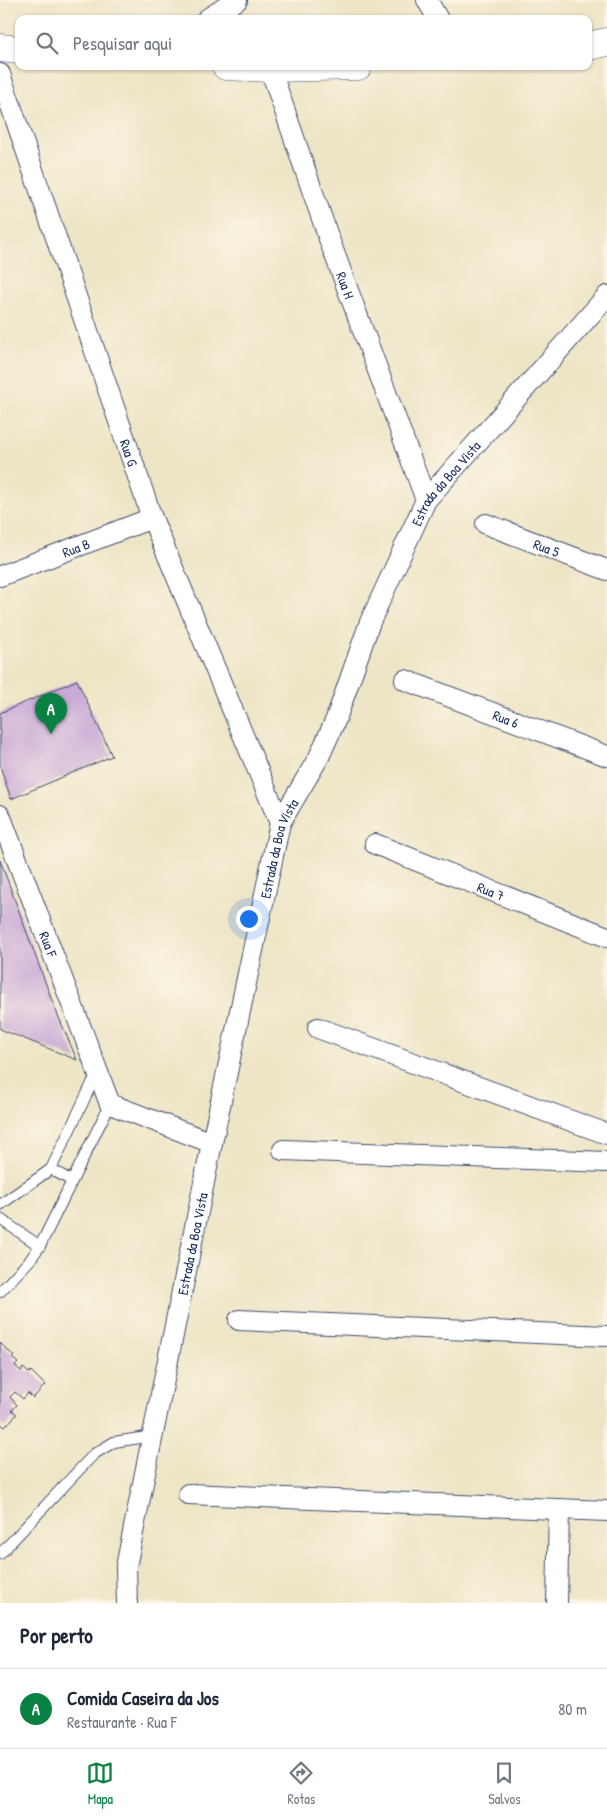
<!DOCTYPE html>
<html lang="pt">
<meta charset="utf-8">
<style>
:root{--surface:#fff;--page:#f2f2f3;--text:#1f2937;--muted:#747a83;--line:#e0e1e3;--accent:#0b8043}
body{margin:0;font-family:"Patrick Hand",sans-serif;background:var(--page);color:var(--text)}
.you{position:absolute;left:248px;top:918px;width:18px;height:18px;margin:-12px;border:4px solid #fff;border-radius:50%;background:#1a73e8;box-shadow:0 0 0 8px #1a73e833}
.badge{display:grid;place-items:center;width:32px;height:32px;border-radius:50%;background:var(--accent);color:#fff;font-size:16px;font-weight:700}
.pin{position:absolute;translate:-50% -41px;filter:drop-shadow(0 1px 2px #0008)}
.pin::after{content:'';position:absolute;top:26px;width:18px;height:15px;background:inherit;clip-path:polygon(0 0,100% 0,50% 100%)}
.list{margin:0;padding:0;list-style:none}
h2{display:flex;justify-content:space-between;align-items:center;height:65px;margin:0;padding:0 20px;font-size:21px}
h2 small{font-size:16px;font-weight:400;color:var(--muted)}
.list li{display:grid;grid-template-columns:32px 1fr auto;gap:15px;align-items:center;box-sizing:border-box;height:80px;padding:0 20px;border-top:1px solid var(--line)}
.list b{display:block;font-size:19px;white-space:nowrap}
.list p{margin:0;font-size:16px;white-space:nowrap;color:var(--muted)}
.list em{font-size:16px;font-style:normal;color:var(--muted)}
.icon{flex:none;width:28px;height:28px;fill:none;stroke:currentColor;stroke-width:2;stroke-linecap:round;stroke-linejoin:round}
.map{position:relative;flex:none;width:607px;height:1603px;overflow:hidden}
.search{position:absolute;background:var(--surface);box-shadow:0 1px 4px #0004;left:15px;right:15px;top:15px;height:55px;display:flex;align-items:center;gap:12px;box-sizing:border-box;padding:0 18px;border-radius:10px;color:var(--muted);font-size:19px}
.sheet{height:145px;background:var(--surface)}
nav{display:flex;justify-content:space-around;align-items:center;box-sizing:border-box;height:70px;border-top:1px solid var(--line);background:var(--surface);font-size:14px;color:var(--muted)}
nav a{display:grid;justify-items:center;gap:2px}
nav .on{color:var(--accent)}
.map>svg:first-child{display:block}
.building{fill:#caabd7}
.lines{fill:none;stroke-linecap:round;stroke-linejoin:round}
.lane-casing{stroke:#3b4a6e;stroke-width:12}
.street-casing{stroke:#3b4a6e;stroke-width:22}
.secondary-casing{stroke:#3b4a6e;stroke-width:29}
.lane{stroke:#fff;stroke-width:10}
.street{stroke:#fff;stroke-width:20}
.secondary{stroke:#fff;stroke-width:28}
.labels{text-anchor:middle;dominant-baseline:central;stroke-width:4.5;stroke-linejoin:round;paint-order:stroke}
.street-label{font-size:14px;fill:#1b2f5e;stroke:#fcf5e5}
</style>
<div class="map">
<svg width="607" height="1603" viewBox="0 0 607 1603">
<rect width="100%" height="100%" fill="#fcf5e5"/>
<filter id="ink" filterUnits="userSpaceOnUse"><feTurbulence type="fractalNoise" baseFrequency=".02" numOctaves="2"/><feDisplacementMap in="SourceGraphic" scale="10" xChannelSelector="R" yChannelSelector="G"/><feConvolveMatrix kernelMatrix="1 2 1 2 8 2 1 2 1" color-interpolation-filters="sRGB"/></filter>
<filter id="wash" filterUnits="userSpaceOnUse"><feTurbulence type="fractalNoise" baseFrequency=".0096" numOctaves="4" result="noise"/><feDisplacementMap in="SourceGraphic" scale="20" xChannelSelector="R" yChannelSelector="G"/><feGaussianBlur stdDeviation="1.12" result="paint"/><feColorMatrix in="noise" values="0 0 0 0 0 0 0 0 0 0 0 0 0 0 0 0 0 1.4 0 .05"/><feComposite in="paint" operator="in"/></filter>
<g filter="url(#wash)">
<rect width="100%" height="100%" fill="#eee5c6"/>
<g id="blocks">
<g class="building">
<path d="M77,680L112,756L11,799L0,766V713Z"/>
<path d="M0,860L54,1006L77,1060L0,1029Z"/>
<path d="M0,1343L14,1356L12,1358L18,1363L15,1366L21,1371L23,1368L29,1373L31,1371L45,1385L33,1398L28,1393L23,1399L15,1392L10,1397L17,1405L12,1410L17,1414L5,1427L0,1423Z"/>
</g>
</g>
</g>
<g filter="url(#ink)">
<use href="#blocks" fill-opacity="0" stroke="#3b4a6e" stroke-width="1"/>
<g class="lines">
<defs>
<g id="lane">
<path d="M51,1169L70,1180"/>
<path d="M0,1205L51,1169L97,1073"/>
<path d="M0,1219L40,1246"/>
<path d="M0,1292L30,1260L40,1246L110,1104"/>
<path d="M0,1554L94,1454L114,1442L153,1436"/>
</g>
<g id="street">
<path d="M427,0L438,19"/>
<path d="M207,19L237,0"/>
<path id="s1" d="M270,68L329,239L426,500"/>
<path id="s2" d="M0,74L152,518L280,823"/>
<path id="s3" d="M486,524L607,570"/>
<path id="s4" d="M0,576L152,518"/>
<path id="s5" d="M405,680L607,756"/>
<path id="s6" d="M0,815L110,1104L212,1143"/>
<path id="s7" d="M375,844L607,937"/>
<path d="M318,1028L607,1134"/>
<path d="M283,1150L607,1162"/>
<path d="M239,1320L607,1336"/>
<path d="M188,1494L607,1511"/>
<path id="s8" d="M127,1603L126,1567L212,1143L280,823L319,757L336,719L370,622L426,500L607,296"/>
<path d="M557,1603L559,1509"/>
</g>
<g id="secondary">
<path d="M588,46L607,42"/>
<path d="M0,48L19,50"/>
<path d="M226,66L270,68L358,66"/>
</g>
</defs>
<use href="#lane" class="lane-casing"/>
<use href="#street" class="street-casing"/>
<use href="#secondary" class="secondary-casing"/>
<use href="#lane" class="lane"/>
<use href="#street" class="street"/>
<use href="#secondary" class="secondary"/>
</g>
</g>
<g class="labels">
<g class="street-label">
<text stroke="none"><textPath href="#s1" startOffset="230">Rua H</textPath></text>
<text stroke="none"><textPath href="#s2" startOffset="400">Rua G</textPath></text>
<text stroke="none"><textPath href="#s8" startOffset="1176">Estrada da Boa Vista</textPath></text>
<text stroke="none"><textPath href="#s4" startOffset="81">Rua B</textPath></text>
<text stroke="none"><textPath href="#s3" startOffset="65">Rua 5</textPath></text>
<text stroke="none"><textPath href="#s5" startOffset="108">Rua 6</textPath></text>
<text stroke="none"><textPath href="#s8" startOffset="771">Estrada da Boa Vista</textPath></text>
<text stroke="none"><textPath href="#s7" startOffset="125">Rua 7</textPath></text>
<text stroke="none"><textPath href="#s6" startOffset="138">Rua F</textPath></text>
<text stroke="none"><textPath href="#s8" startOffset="366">Estrada da Boa Vista</textPath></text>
</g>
</g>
</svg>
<div class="you"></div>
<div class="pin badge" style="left:51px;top:734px">A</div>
<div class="search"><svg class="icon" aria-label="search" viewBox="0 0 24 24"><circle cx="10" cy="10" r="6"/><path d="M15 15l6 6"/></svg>Pesquisar aqui</div>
</div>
<section class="sheet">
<h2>Por perto<small></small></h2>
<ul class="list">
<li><span class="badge">A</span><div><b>Comida Caseira da Jos</b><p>Restaurante · Rua F</p></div><em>80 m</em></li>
</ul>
</section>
<nav>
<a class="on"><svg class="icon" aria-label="map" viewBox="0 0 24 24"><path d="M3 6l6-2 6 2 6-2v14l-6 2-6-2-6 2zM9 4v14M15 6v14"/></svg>Mapa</a>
<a><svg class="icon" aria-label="directions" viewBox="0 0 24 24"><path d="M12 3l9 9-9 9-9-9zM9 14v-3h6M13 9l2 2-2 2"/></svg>Rotas</a>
<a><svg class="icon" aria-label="saved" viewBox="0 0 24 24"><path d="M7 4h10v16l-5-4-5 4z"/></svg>Salvos</a>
</nav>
